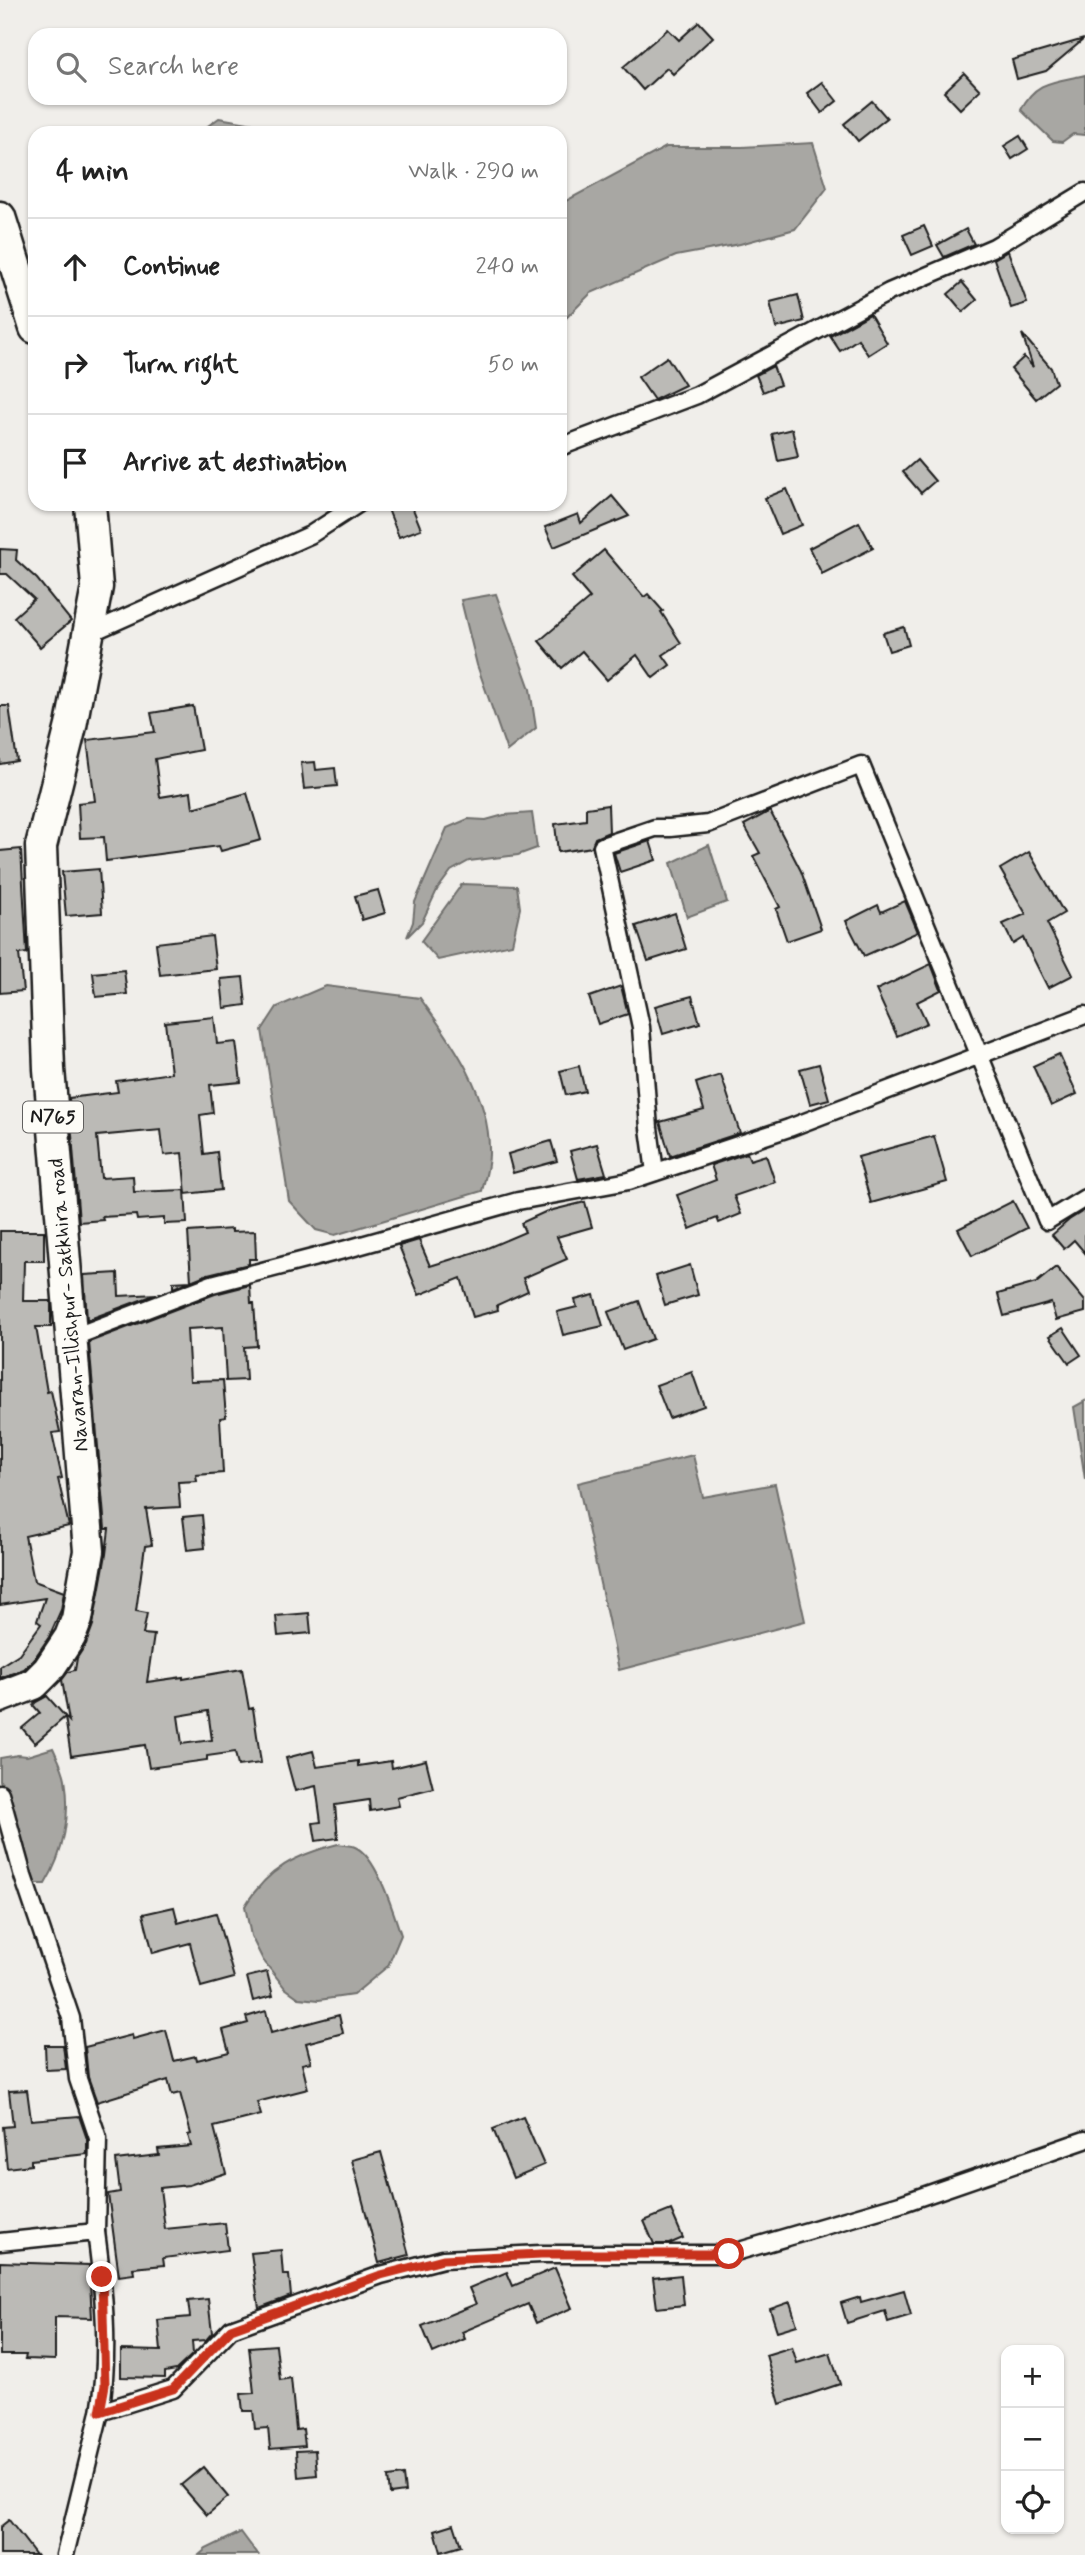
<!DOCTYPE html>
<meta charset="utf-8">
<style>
:root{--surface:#fff;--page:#f2f2f2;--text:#222;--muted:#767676;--line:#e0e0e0}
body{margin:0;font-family:Mynerve,sans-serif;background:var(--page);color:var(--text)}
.controls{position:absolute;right:21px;bottom:21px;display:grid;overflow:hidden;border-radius:14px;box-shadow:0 2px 5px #0004}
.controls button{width:63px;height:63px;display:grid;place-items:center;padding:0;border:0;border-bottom:2px solid var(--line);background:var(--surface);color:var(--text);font:35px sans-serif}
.stop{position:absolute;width:21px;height:21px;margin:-16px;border:5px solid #c8321e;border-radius:50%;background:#fff}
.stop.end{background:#c8321e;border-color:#fff;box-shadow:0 2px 7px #0008}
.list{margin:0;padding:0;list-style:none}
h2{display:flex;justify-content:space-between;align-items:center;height:91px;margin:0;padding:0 28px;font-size:30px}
h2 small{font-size:23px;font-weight:400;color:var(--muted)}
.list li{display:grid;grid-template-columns:46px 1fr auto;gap:21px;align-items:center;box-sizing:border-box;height:98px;padding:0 28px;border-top:2px solid var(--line)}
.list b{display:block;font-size:26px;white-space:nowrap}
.list em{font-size:23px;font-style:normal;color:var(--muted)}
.icon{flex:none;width:38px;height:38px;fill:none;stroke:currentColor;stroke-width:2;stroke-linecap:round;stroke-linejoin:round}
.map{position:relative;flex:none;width:1085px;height:2555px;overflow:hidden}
.search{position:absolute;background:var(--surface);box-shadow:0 2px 5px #0004;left:28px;top:28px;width:539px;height:77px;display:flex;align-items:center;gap:18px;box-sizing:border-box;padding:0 24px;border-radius:21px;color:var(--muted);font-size:26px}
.panel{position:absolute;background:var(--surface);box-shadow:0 2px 5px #0004;left:28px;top:126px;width:539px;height:385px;border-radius:21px}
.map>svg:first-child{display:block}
.water{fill:#a8a7a3;stroke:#706f6d;stroke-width:2}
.building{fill:#bbbab6;stroke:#1c1c1c;stroke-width:2;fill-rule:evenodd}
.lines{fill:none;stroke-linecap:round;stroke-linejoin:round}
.street-casing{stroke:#1c1c1c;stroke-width:21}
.highway-casing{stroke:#1c1c1c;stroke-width:35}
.street{stroke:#fdfcf7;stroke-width:16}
.highway{stroke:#fdfcf7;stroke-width:30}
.route{stroke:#c8321e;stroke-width:9}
.labels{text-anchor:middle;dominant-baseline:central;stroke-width:7;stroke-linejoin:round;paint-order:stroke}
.shield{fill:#fdfcf7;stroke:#605f5e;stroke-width:2}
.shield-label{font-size:19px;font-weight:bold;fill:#1c1c1c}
.street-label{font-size:21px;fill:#1c1c1c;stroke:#fdfcf7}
</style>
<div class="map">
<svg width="1085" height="2555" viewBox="0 0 1085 2555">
<rect width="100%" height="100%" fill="#f0eeea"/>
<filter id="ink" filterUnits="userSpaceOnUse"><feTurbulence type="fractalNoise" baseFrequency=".0143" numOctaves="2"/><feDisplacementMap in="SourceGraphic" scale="14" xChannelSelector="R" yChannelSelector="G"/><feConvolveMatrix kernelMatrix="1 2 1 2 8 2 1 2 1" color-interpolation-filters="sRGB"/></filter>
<g filter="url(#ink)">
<g class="water">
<path d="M1085,75V135L1073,134L1062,142L1053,141L1021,110C1035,80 1056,82 1085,75Z"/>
<path d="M219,118L271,127L281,133H198Z"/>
<path d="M813,143L827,188L795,229L740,244L676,256L591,293L560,324V204L666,147H742Z"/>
<path d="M496,594L530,689L536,728L507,751L477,665L461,600Z"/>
<path d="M532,813L537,848L518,855L469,861L451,871L437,890L422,922L407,937L413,922L415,902L447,828L468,819L486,820L504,815Z"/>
<path d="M709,845L727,902L687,917L671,863Z"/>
<path d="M462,884L517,886L520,908L512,944L438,960L421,941Z"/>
<path d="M326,986L420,998C453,1043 491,1096 489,1154C489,1166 485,1179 482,1191L335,1235L316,1230L289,1201L262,1030L277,1007Z"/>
<path d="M1085,1401V1479L1074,1407Z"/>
<path d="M693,1455L703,1497L775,1484L805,1621L619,1670L578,1483Z"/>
<path d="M53,1748C57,1757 63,1768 65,1779C71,1815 64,1853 45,1884H35L26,1877L0,1780V1758L18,1755L27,1756Z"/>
<path d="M338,1844C343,1845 350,1845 355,1847C377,1856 394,1914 401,1935L388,1966L353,1995L319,2000L299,1998L285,1988L263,1960L251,1936L245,1906C268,1868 296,1855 338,1844Z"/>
<path d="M241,2532L258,2555H199L206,2549Z"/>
</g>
<g class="building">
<path d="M699,22L713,37L673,74L667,68L643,90L623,67L668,29L679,40Z"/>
<path d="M1084,39L1046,71L1017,79L1012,60Z"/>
<path d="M964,73L980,90L960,109L944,92Z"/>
<path d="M822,82L837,101L822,113L807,93Z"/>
<path d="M872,101L887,118L858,141L844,124Z"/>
<path d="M1020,136L1028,149L1012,159L1004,146Z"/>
<path d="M924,226L933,246L912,255L903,235Z"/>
<path d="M966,229L974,244L944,257L937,245Z"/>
<path d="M1008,251L1027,303L1011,308L994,259Z"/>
<path d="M962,282L977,300L963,312L948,294Z"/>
<path d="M798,295L804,321L776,328L770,302Z"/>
<path d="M870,314L887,343L868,355L858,339L840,351L830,336Z"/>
<path d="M1022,334L1051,368L1056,383L1036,399L1011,369L1024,357L1033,367Z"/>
<path d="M667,357L685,385L654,400L638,377Z"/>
<path d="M773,366L780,385L763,392L756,375Z"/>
<path d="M792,429L798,457L778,461L772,434Z"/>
<path d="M917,460L935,481L921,493L903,472Z"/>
<path d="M787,489L802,525L780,534L765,498Z"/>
<path d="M612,496L629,516L554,547L545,527L578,514L581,523Z"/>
<path d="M386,504H411L421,529L399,537Z"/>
<path d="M859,522L873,548L822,574L809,548Z"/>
<path d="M0,549L17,550L16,560L37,579L71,621L40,647L14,617L34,599L7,574H0Z"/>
<path d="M604,550L644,597L648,594L663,611L661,612L681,643L663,655L670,665L653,678L637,655L607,680L582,651L562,668L539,641L590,598L572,577Z"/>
<path d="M904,627L909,645L889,651L883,633Z"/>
<path d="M0,706H9L17,761L0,764Z"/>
<path d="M193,706L201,750L155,759L160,797L191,792L193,808L247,793L261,840L221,851L219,846L106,861L104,837L80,838L78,803L95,801L87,740L155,732L151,713Z"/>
<path d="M315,762L316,770L335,768L337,786L304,789L301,763Z"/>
<path d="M608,805L609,832L595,838L592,847L558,852L555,824L586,820V808Z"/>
<path d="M770,811L801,871L821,929L787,941L776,909L780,907L753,856L760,853L744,825Z"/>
<path d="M650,841L656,860L620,872L614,853Z"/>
<path d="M21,849L27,953L19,954L23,991L0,993V851Z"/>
<path d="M1029,852L1064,913L1047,923L1073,975L1048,988L1023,938L1013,944L1003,924L1026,914L1000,869Z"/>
<path d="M99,869L102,913L66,916L62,872Z"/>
<path d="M378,890L385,913L362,920L355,896Z"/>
<path d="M905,901L918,932L864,956L846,921L878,905L881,912Z"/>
<path d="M675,913L686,949L648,961L636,926Z"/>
<path d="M212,936L216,969L160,975L156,943Z"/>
<path d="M931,964L941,990L917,1002L927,1023L897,1036L876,990Z"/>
<path d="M124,970L127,994L96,997L93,973Z"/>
<path d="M243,977L246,1005L224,1008L221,979Z"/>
<path d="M621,986L628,1014L598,1024L589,997Z"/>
<path d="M692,996L700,1023L663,1034L655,1006Z"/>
<path d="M214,1017L217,1044L236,1042L241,1082L210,1085L213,1113L200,1115L204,1154L217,1152L221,1190L186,1194L182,1153L164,1155L161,1130L97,1136L101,1178L133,1176L134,1192L185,1190L187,1223L164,1224V1218L137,1220L136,1215L102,1217L103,1220L79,1222L69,1098L118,1092L116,1081L171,1073L165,1022Z"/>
<path d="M1059,1054L1077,1094L1051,1106L1033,1066Z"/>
<path d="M819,1064L829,1099L810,1104L800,1069Z"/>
<path d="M579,1066L585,1091L566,1095L560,1071Z"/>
<path d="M721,1075L740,1133L670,1156L660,1122L704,1110L696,1083Z"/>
<path d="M934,1136L947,1182L871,1203L858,1157Z"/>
<path d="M551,1141L557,1161L513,1173L508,1154Z"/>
<path d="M597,1144L606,1174L578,1179L570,1151Z"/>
<path d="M747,1153L750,1160L766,1155L775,1182L734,1196L741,1214L719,1223L717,1218L690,1229L677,1195L716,1180L711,1165Z"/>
<path d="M1013,1201L1027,1228L972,1256L958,1229Z"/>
<path d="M585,1202L592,1227L557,1237L567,1259L523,1278L528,1291L497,1305L498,1310L473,1317L461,1278L419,1295L399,1246L419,1240L430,1266L485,1249L525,1232L521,1223L545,1212Z"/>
<path d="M1085,1210V1253L1074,1240L1064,1249L1052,1235L1069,1220Z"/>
<path d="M232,1229V1232L255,1231L256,1259H249V1264L208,1274L173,1288V1282L191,1281L188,1232Z"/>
<path d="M0,1231H44V1261H24L23,1301H51V1327H36L47,1392L51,1391L60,1432L52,1433L62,1478L58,1479L69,1526L25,1536L34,1581L64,1592L61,1610L49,1637L34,1659L24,1669L0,1678V1666L19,1654L41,1624L37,1621L45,1598L0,1605Z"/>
<path d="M690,1265L698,1295L665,1305L656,1276Z"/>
<path d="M1056,1267L1085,1301V1312L1056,1320L1051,1303L1004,1316L998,1294L1036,1283Z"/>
<path d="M118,1273L119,1296L157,1294L87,1320L84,1275Z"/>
<path d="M250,1285L251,1303H254L257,1346L244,1347L246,1380L226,1381L223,1327L187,1329L190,1381L223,1380L226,1417L220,1418L223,1473L196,1475L197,1481L178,1482L180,1507L146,1509L152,1545L145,1546L136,1611L147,1613L143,1634L154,1635L147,1682L183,1677V1679L242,1669L249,1709L253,1708L261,1763L238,1766L235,1752L207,1756V1760L149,1768L145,1745L71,1756L65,1717L35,1743L22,1728L40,1713L33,1705L36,1702L47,1696L69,1721L62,1680L68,1672L75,1670L77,1658L86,1644L93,1625L106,1554L109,1529H105L89,1342L215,1294ZM208,1711L212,1740L182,1744L178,1716Z"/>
<path d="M594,1295L603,1326L563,1335L557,1312L577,1307L575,1300Z"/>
<path d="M639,1301L653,1339L623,1350L608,1312Z"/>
<path d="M1063,1328L1081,1355L1069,1363L1050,1336Z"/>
<path d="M692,1372L704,1406L669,1418L656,1385Z"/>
<path d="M202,1515L205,1548L187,1550L183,1517Z"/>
<path d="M309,1613L311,1633L278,1636L276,1616Z"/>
<path d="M313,1751L317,1767L358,1761V1766L391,1761L392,1768L426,1760L433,1788L397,1797L399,1806L370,1811L369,1800L335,1805L338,1838L316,1841L313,1823L321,1822L316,1786L295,1791L286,1758Z"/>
<path d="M174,1907L178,1923L216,1913L234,1978L201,1987L190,1943L153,1953L143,1914Z"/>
<path d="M267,1972L273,1996L253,2001L247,1977Z"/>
<path d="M266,2011L271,2033L339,2015L343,2033L306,2043L311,2062L302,2064L308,2089L257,2102L261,2115L214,2127L226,2173L189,2185L160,2188L165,2229L225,2223L228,2250L163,2258L164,2265L133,2268L134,2274L119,2276L108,2194L120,2192L116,2160L159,2155L158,2149L191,2146L188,2135L191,2134L180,2093L172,2095L168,2080L97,2102L88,2077L85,2047L132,2035L133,2039L166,2030L174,2061L196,2056L197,2060L229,2052L223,2030L248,2023L246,2017Z"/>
<path d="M45,2045H63L66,2069L46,2070Z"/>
<path d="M27,2090L31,2120L79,2116L87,2139V2154L31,2160V2165L7,2168L3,2127L13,2126L9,2091Z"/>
<path d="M523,2117L544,2165L513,2178L493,2129Z"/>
<path d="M381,2152L409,2255L379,2263L352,2160Z"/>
<path d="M671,2210L683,2238L669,2244H654L644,2221Z"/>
<path d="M281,2250L283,2275H289L291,2296L259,2308L251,2253Z"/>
<path d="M0,2262L89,2265L92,2318L55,2317V2360L25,2359L26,2355H0Z"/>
<path d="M555,2268L572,2308L536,2323L528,2304L462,2332L465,2339L433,2353L422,2326L476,2304L469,2288L507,2272L513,2286Z"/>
<path d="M681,2275L684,2305L657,2308L653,2278Z"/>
<path d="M904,2290L911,2315L888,2322L885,2311L847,2323L841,2303L860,2297L861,2302Z"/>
<path d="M208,2299L212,2333L206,2340L192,2341L193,2354L176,2370L165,2372V2378L121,2377V2350L161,2351L158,2320L190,2317L188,2301Z"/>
<path d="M790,2302L797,2325L777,2331L770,2309Z"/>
<path d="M276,2345L280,2380L291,2378L296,2430L303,2429L305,2446L270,2449L268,2428L255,2429L253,2411H243L241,2394L254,2393L249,2347Z"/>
<path d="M792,2347L797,2363L830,2353L840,2384L780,2404L766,2355Z"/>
<path d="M315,2450L317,2475L298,2477L296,2451Z"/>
<path d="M203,2467L228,2497L207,2515L181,2485Z"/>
<path d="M403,2475L405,2492L390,2494L388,2477Z"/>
<path d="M9,2520L36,2555H0V2527Z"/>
<path d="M454,2524L461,2546L441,2552L435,2530Z"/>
</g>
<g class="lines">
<defs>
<g id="street">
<path d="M560,447L697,395L889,292L994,247L1085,192"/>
<path d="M88,634L310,535L358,504"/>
<path d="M655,1172L649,1128L641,1027L602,846L655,828H670L708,824L861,765L1047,1221L1085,1198"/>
<path d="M71,1338L212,1284L351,1248L518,1201L629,1181L789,1128L1085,1015"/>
<path d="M0,1793L23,1876L71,2018L78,2079L98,2138L96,2232"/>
<path d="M0,2242L96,2232C104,2291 110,2354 100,2412L173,2389L231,2329L381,2275L443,2259L541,2254H729L900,2204L1085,2140"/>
<path d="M65,2555L100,2412"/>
</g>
<g id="highway">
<path d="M0,217L35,328"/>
<path d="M0,1697L34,1684L48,1670L70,1637L77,1619L89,1551L49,1069L41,846L71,726L97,587L90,504"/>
</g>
</defs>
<use href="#street" class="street-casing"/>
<use href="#highway" class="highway-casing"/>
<use href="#street" class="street"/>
<use href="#highway" class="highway"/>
</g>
</g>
<g class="lines" filter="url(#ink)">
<path class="route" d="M102,2277L105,2385L100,2412L173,2389L231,2329L381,2275L443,2259L541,2254H729"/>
</g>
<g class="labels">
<rect class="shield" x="23" y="1101.5" width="60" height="31" rx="5"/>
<g class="shield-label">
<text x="53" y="1117">N765</text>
</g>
<g class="street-label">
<text transform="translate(69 1305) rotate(-95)">Navaran-Illishpur- Satkhira road</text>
</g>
</g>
</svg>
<div class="controls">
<button>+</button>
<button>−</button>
<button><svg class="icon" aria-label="locate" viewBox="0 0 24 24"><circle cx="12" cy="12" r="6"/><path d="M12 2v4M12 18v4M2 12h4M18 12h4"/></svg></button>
</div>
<div class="stop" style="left:729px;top:2254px"></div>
<div class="stop end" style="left:102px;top:2277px"></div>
<div class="search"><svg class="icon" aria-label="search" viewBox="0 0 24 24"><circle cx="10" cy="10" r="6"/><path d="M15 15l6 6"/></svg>Search here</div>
<section class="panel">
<h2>4 min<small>Walk · 290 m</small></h2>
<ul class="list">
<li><svg class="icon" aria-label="ahead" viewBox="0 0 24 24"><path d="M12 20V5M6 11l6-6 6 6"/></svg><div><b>Continue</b></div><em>240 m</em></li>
<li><svg class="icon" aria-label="right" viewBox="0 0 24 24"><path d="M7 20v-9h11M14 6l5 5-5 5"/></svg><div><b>Turn right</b></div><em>50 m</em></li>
<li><svg class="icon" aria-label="arrive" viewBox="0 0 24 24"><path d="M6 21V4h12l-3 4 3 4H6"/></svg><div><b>Arrive at destination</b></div></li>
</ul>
</section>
</div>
